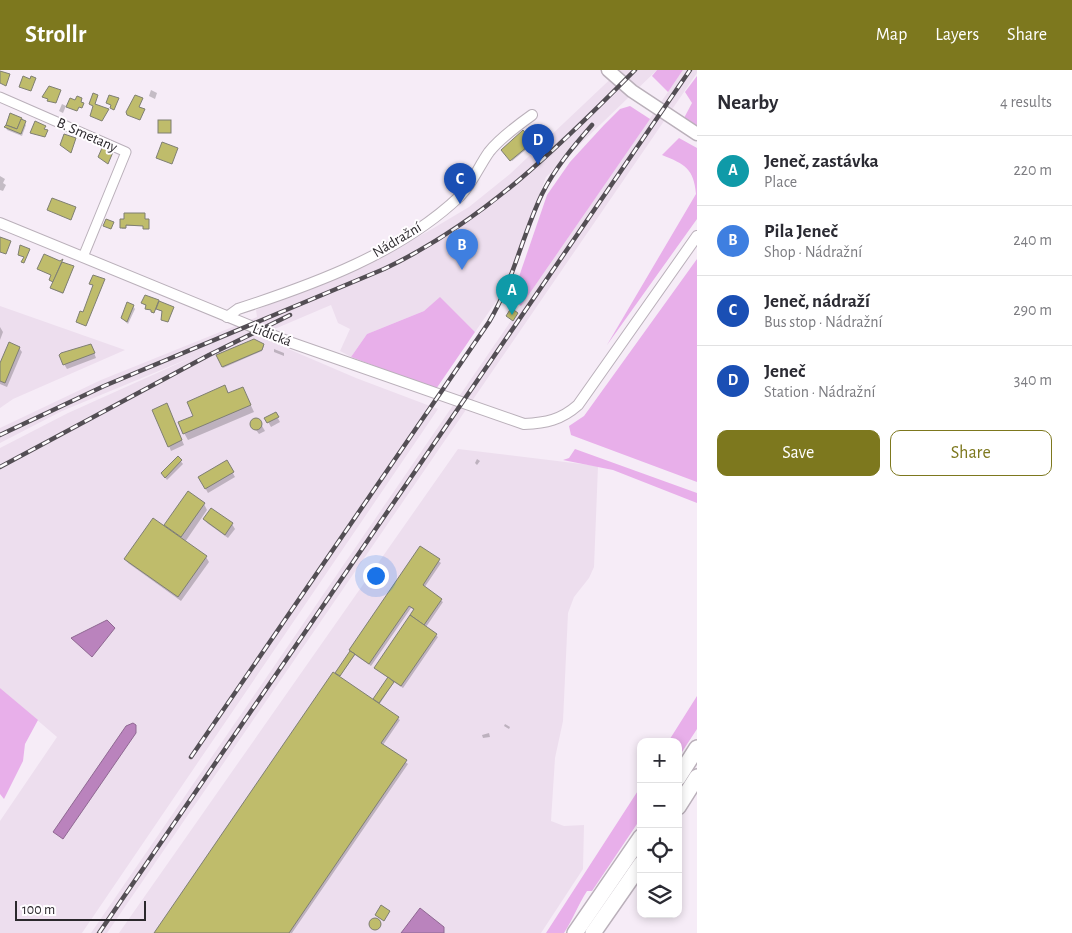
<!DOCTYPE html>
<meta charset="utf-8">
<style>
:root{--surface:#fff;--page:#f2f2f3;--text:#2b2b33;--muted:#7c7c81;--line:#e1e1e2;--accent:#7d781e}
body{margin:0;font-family:"Alegreya Sans",sans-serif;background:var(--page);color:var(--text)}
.controls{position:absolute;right:15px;bottom:15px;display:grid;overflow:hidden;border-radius:10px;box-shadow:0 2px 8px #0003}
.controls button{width:45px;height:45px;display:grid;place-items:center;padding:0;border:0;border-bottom:1px solid var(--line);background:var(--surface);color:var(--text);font:25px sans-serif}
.scale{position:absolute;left:15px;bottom:12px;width:131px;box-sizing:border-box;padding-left:5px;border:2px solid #2b282c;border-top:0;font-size:14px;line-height:18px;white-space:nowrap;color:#2b282c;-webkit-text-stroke:4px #fffdff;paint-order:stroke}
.you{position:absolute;left:375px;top:505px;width:18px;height:18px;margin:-12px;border:4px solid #fff;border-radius:50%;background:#1a73e8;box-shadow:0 0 0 8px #1a73e833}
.badge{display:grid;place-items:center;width:32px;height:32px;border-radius:50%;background:var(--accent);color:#fff;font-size:16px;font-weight:700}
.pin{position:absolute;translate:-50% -41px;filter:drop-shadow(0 1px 2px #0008)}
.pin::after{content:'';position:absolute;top:26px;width:18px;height:15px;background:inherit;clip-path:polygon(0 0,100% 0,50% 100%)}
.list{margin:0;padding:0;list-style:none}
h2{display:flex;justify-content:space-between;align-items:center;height:65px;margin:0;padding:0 20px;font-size:21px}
h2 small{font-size:16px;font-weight:400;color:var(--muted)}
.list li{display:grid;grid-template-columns:32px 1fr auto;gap:15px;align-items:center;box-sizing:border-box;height:70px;padding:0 20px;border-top:1px solid var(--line)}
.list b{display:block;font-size:19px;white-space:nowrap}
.list p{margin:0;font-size:16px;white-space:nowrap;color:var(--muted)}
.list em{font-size:16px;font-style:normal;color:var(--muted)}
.actions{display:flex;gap:10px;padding:15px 20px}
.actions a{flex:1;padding:11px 0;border:1px solid var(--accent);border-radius:10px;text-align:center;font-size:18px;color:var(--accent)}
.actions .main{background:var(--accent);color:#fff}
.icon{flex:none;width:28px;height:28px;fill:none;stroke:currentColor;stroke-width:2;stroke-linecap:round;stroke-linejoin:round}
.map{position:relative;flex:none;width:697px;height:863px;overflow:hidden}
header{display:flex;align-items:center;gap:30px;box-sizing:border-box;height:70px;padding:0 25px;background:var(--accent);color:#fff}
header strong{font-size:24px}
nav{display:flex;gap:28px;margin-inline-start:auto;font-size:18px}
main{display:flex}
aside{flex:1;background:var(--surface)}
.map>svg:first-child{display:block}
.built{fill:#eddeee}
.green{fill:#e8afea}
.water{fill:#ba83bd;stroke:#8f6892}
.shadow{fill:#0003;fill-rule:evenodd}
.building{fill:#bfbc6b;stroke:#7f7f73}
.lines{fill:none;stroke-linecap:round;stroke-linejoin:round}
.minor-casing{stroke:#bab0ba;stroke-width:11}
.tertiary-casing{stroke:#bab0ba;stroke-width:12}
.secondary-casing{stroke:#bab0ba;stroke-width:15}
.motorway-casing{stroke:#bab0ba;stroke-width:18}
.minor{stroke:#fff;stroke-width:9}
.tertiary{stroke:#fff;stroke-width:10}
.secondary{stroke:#fff;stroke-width:12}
.motorway{stroke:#fff;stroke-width:15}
.rail-casing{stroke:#534e54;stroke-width:4.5}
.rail{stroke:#fffdff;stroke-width:2.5;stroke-dasharray:8;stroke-linecap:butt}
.labels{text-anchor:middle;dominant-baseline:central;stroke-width:4;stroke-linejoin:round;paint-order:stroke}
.street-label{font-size:15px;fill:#2b282c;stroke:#fffdff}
</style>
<header>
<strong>Strollr</strong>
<nav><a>Map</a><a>Layers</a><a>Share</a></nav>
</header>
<main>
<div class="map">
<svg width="697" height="863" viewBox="0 0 697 863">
<rect width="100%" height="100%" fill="#f6ecf7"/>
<g class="built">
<path d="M620,0H657L546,107L502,223L475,262L440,228L424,241L367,264L351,287L340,281L350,259L338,253L331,235L258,266L356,308L438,339L82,863H0V751L57,667L0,618V378L68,343L195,286L62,341L0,373V358L101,310L257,247L256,240L356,198L427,162L469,137L510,104Z"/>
<path d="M683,0H697V3L107,863H91Z"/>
<path d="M0,236L125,280L13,329L0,338Z"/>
<path d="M458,379L598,396L594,497L589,508L574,527L568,543L563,651L555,688L551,751L564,756L584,755L583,799L541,863H119Z"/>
</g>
<g class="green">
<path d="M657,0H683L668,22L652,6Z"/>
<path d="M697,6V56L684,48L692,33L685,22Z"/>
<path d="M630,36L650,49L521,236L511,230L547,125L570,92L604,55L620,39Z"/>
<path d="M679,68L697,78V149L607,275L696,124C694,99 685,94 662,85Z"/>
<path d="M697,189V412L571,365L569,356L584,346Z"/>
<path d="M440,227L475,262L436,319L351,287L367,264L424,241Z"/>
<path d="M575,379L697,423V433L613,400L563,390L569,388Z"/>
<path d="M0,618L38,650L25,674L23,691L4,729L0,724Z"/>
<path d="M697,626V659L678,688V672H668Z"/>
<path d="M641,716V748L592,821H587C578,835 573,849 564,863H546Z"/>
</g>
<g class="water">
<path d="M107,550L115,558L92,587L71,568Z"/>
<path d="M133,653L136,655V663L63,769L53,762L126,656Z"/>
<path d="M420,838L444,857V863H401Z"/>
</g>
<g class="shadow">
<path d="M151,20L157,23L155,29L149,26Z"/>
<path d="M62,34L66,36L63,43L59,41Z"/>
<path d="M21,50L26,55L22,66L7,60L6,57Z"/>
<path d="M522,62L533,74L512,91L503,80Z"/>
<path d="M0,106L5,109L3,113L6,115L3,121L0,120Z"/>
<path d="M145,144V150L149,152L148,159H144V156H126V159H122L121,150Z"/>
<path d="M44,186L73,198L63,224L52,219V206L39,199Z"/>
<path d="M145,227L173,238L168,252L163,250V242L156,239L154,243H152V240L143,234Z"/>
<path d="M133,236L135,239L128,254L122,248Z"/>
<path d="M0,257L3,262L0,270Z"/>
<path d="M264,276L262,281L223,298L218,286Z"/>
<path d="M19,278L22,282L7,317L0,314V297Z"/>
<path d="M274,279L284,283V286L274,282Z"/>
<path d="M93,280L96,288L67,299L64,294Z"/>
<path d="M225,317L229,324L246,325L254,342L188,370L184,363L194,346Z"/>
<path d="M169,339L184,375L171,381L169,376Z"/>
<path d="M275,343L280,352L271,357L266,348Z"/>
<path d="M258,349L265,361L259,364L251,353Z"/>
<path d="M178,388L183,394L167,410L164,406Z"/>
<path d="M477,389L480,391L477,395L475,393Z"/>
<path d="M226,391L235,407L208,423L199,407Z"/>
<path d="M204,434L207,440L185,472L206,487L209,492L181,531L128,493L125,489L169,461L166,455Z"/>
<path d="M204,449L232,454L235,459L228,468L207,453Z"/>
<path d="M421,477L441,493L424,518L443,532L426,557L438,567L403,618L394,612L379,635L400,650L383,675L408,694L292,863H156L351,582L350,580ZM411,538L415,541L376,598L388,608L374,629L376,632L339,607L355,585L371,596Z"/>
<path d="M505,654L510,657L509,659L504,656Z"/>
<path d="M489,663L490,667L483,668L482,665Z"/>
<circle cx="376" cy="854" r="5"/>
</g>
<g class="building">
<path d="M0,1L10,4L6,16L0,13Z"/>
<path d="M23,6L30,9L31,6L36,8L31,21L19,17Z"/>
<path d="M49,16L61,20L56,33L47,31L48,29L42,27Z"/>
<path d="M93,23L98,25L95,34L109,39L102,51L90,46L93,36L89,34Z"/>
<path d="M109,25L119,28L114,40L110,38L111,35L106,33Z"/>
<path d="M135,25L143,28L139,37L145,39L140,50L127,45L126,42Z"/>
<path d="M77,26L82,28L81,32L84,33L82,38L79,37L77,41L66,37L70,28L75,30Z"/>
<path d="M10,43L22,48L17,59L6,55Z"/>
<path d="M21,49L26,51L21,64L4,57L6,55L17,59Z"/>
<rect x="158" y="50" width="13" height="13"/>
<path d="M35,51L46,56L44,59L48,60L45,67L30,63Z"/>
<path d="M523,60L533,72L510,91L501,80Z"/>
<path d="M64,64L76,68L71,83L60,75Z"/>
<path d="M162,72L178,78L172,94L156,88Z"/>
<path d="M102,78L113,82L108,94L98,87Z"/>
<path d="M52,128L76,137L71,150L47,140Z"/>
<path d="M124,143H145V149H149V159H143V156L126,155V158H120V149H124Z"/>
<path d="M106,149L114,152L111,159L103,156Z"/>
<path d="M0,167L11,171L6,184L0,182Z"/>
<path d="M20,175L30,179L24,193L21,192L24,187L18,185Z"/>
<path d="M44,184L60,191L63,189L53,212L49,210L51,205L37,199Z"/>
<path d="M62,192L74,196L63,223L50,218Z"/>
<path d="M93,205L105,209L86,256L76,252L80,241L83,242L93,215L89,214Z"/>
<path d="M145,225L159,230L154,243L151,242V240L145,239L146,235L141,233Z"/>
<path d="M159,231L174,237L168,252L161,250L162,241L156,239Z"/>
<path d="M127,232L134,235L127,252L121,248Z"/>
<path d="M511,238L518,243L513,251L506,246Z"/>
<path d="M254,269L264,274L262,280L222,297L216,285Z"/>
<path d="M9,272L20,277L5,313L0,311V293Z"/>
<path d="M91,274L95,283L63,295L59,285L61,283Z"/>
<path d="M225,315L228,323L243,317L251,335L183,364L178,352L193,346L187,332Z"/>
<path d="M167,333L182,370L168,377L152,340Z"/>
<path d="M276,342L279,347L267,353L264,348Z"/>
<circle cx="256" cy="354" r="6"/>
<path d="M178,386L182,390L165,408L161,403Z"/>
<path d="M227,390L234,402L205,419L198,407Z"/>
<path d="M188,421L205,433L181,467L164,455Z"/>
<path d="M211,438L233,453L225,465L203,449Z"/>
<path d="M153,448L207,486L178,527L124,489Z"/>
<path d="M420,476L440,489L423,515L442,529L424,555L410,545L414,539L409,536L369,594L349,580Z"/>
<path d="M410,545L437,564L401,616L374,598Z"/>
<path d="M350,581L355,584L340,606L335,603Z"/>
<path d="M333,602L399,647L381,673L407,690L289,863H154Z"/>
<path d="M388,607L394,612L379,633L373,629Z"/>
<path d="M381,835L390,841L384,851L375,845Z"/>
<circle cx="375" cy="854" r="6"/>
</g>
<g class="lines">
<defs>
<path id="minor" d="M0,27L126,82L83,187"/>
<g id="tertiary">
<path d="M0,153L292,273L524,354C546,353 561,350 578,335L697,166"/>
<path d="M227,247L238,239C315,214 400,183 460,126C472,114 479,96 489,82C500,68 518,55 532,45"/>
</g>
<path id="secondary" d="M608,0L632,21L697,64"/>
<g id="motorway">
<path d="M678,708L697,678"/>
<path d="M678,737L697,707"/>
<path d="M575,863L641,767"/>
<path d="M593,863L641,794"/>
</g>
</defs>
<use href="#minor" class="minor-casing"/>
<use href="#tertiary" class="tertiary-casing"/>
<use href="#secondary" class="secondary-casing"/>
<use href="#motorway" class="motorway-casing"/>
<use href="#minor" class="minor"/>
<use href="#tertiary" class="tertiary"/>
<use href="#secondary" class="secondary"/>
<use href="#motorway" class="motorway"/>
<defs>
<g id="rail">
<path d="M0,365L104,316L384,199C483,152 559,77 635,0"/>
<path d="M0,397L209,285L290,245"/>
<path d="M191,687L489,252C513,212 522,166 542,124C555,98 573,77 592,55"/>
<path d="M99,863L690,0"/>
</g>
</defs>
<use href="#rail" class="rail-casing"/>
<use href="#rail" class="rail"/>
</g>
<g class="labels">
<g class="street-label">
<text transform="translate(87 65) rotate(24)">B. Smetany</text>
<text transform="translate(397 170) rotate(-31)">Nádražní</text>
<text transform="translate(272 265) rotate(21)">Lidická</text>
</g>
</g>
</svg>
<div class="controls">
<button>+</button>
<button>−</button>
<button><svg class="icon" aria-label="locate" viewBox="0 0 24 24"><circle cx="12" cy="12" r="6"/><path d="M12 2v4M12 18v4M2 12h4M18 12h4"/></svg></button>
<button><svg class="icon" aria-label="layers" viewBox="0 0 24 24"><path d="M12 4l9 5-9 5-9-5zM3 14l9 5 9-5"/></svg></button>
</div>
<div class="scale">100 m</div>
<div class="you"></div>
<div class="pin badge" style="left:512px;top:245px;background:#0f9aa8">A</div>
<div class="pin badge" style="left:462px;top:200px;background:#3f7fe0">B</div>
<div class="pin badge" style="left:460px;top:134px;background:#1a4fb4">C</div>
<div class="pin badge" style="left:538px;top:95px;background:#1a4fb4">D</div>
</div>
<aside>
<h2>Nearby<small>4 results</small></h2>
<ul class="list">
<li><span class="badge" style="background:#0f9aa8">A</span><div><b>Jeneč, zastávka</b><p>Place</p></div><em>220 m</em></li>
<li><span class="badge" style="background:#3f7fe0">B</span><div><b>Pila Jeneč</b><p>Shop · Nádražní</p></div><em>240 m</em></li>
<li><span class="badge" style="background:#1a4fb4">C</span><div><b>Jeneč, nádraží</b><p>Bus stop · Nádražní</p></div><em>290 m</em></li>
<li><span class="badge" style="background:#1a4fb4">D</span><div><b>Jeneč</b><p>Station · Nádražní</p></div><em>340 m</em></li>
</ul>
<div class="actions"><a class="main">Save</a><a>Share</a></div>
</aside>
</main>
